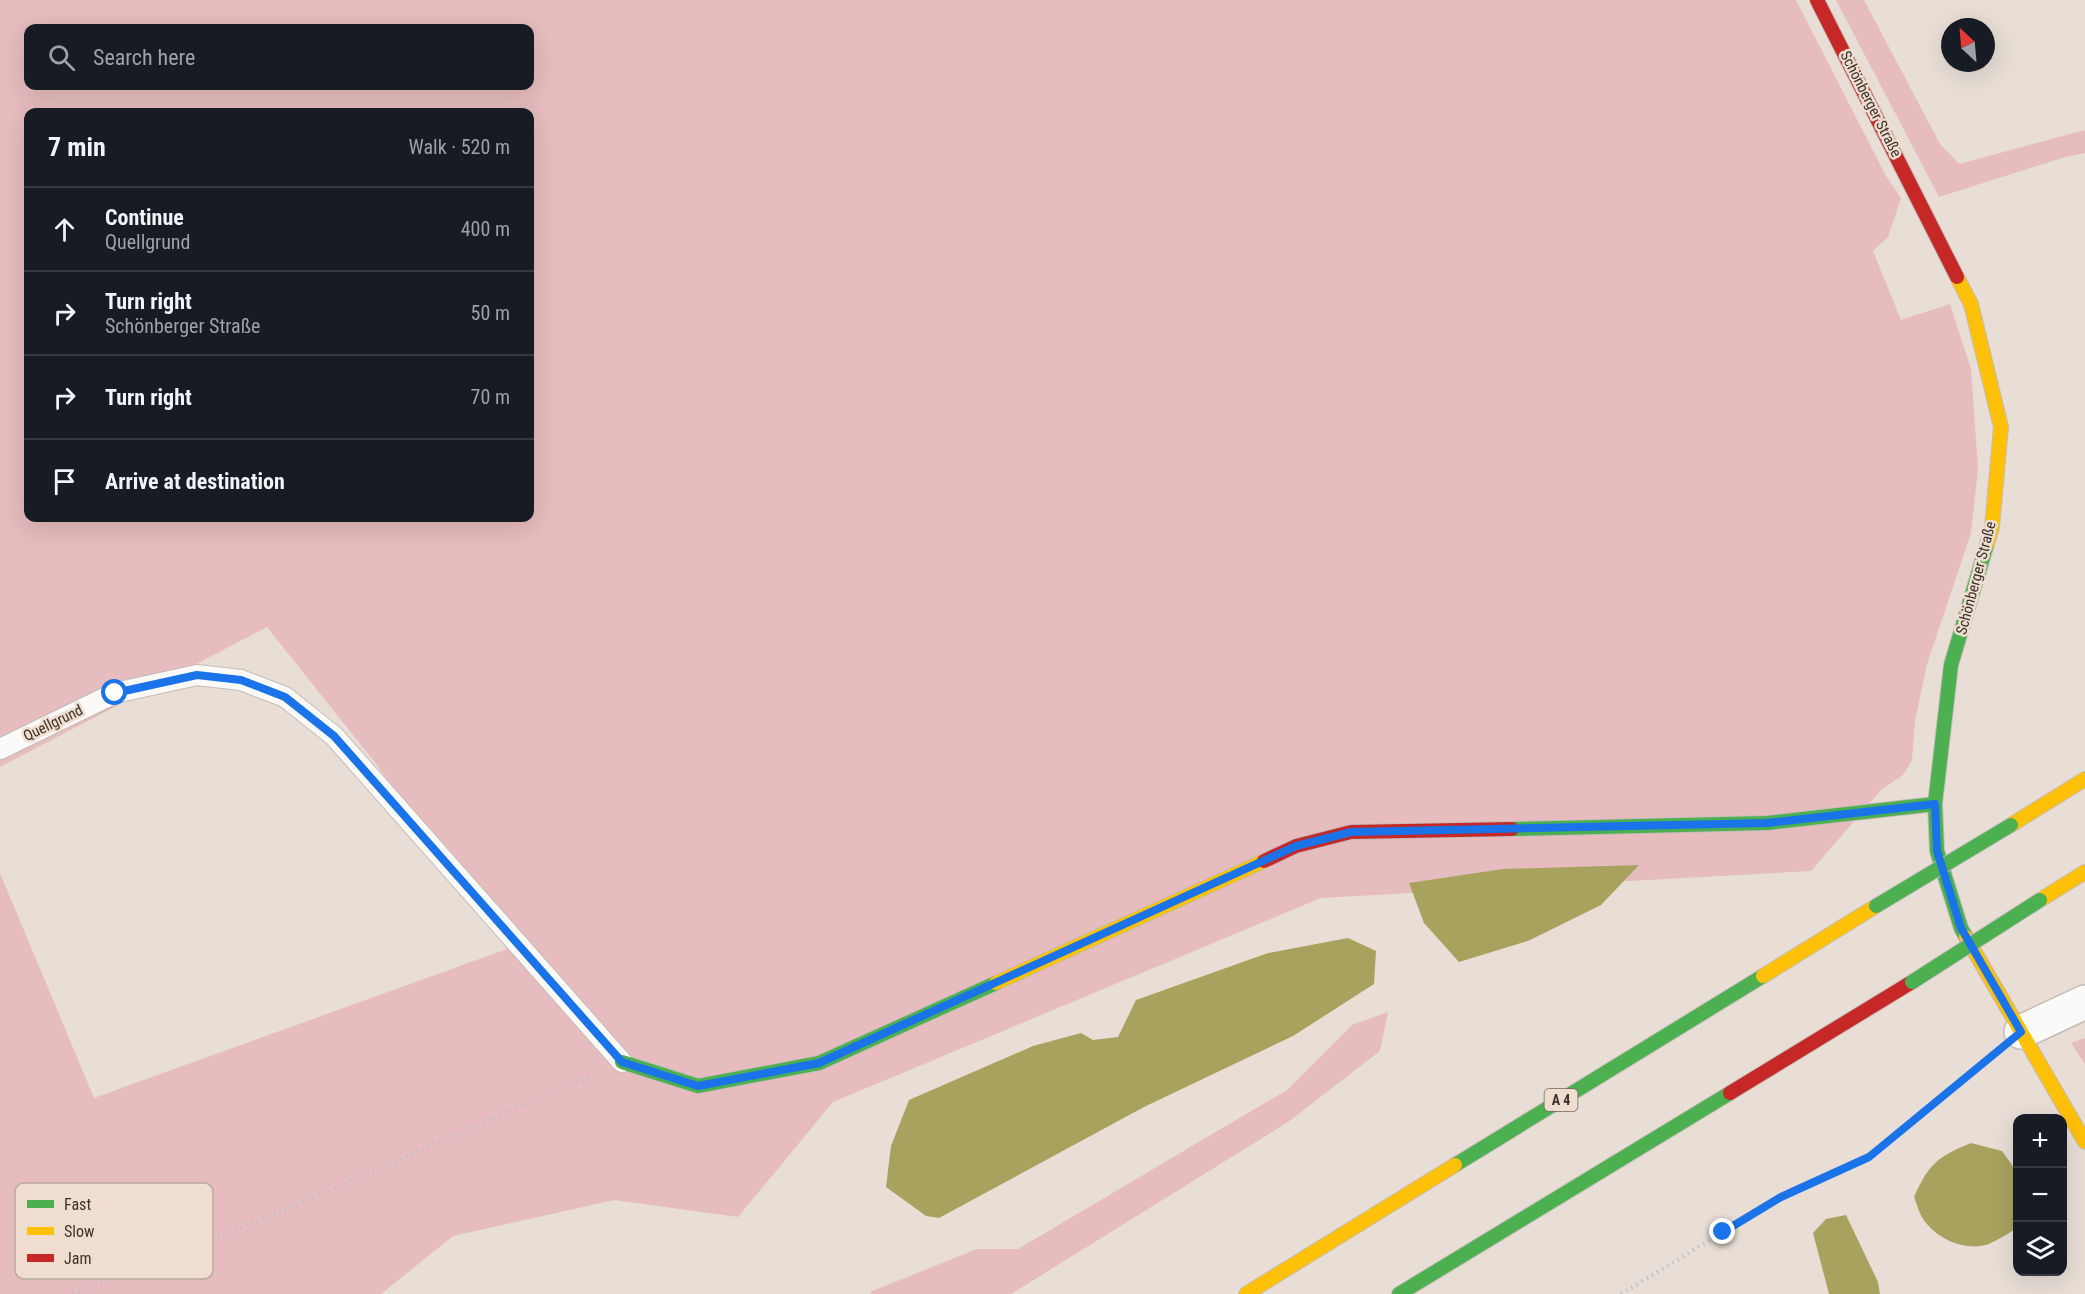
<!DOCTYPE html>
<meta charset="utf-8">
<style>
:root{--surface:#171b24;--page:#242831;--text:#f1f3f6;--muted:#9ea1a6;--line:#363941}
body{margin:0;font-family:"Roboto Condensed",sans-serif;background:var(--page);color:var(--text)}
.controls{position:absolute;right:18px;bottom:18px;display:grid;overflow:hidden;border-radius:12px;box-shadow:0 6px 24px #0002}
.controls button{width:54px;height:54px;display:grid;place-items:center;padding:0;border:0;border-bottom:2px solid var(--line);background:var(--surface);color:var(--text);font:30px sans-serif}
.compass{position:absolute;left:1941px;top:18px;width:54px;height:54px;border-radius:50%;background:var(--surface);box-shadow:0 6px 24px #0002;rotate:334deg}
.stop{position:absolute;width:18px;height:18px;margin:-14px;border:4px solid #1a73e8;border-radius:50%;background:#fff}
.stop.end{background:#1a73e8;border-color:#fff;box-shadow:0 2px 6px #0008}
.list{margin:0;padding:0;list-style:none}
h2{display:flex;justify-content:space-between;align-items:center;height:78px;margin:0;padding:0 24px;font-size:26px}
h2 small{font-size:20px;font-weight:400;color:var(--muted)}
.list li{display:grid;grid-template-columns:39px 1fr auto;gap:18px;align-items:center;box-sizing:border-box;height:84px;padding:0 24px;border-top:2px solid var(--line)}
.list b{display:block;font-size:22px;white-space:nowrap}
.list p{margin:0;font-size:20px;white-space:nowrap;color:var(--muted)}
.list em{font-size:20px;font-style:normal;color:var(--muted)}
.icon{flex:none;width:33px;height:33px;fill:none;stroke:currentColor;stroke-width:2;stroke-linecap:round;stroke-linejoin:round}
.map{position:relative;flex:none;width:2085px;height:1294px;overflow:hidden}
.search{position:absolute;background:var(--surface);box-shadow:0 6px 24px #0002;left:24px;top:24px;width:510px;height:66px;display:flex;align-items:center;gap:15px;box-sizing:border-box;padding:0 21px;border-radius:12px;color:var(--muted);font-size:22px}
.panel{position:absolute;background:var(--surface);box-shadow:0 6px 24px #0002;left:24px;top:108px;width:510px;height:414px;border-radius:12px}
.map>svg:first-child{display:block}
.green{fill:#e6bcbe;fill-rule:evenodd}
.water{fill:#a8a25f}
.lines{fill:none;stroke-linecap:round;stroke-linejoin:round}
.lane-casing{stroke:#c4bcb6;stroke-width:22}
.street-casing{stroke:#c4bcb6;stroke-width:36}
.fast-casing{stroke:#c4bcb6;stroke-width:16}
.slow-casing{stroke:#c4bcb6;stroke-width:16}
.jam-casing{stroke:#c4bcb6;stroke-width:16}
.path{stroke:#c4c0be;stroke-width:4;stroke-dasharray:1.5 4.5;stroke-linecap:butt}
.lane{stroke:#fcfaf9;stroke-width:20}
.street{stroke:#fcfaf9;stroke-width:33}
.fast{stroke:#4caf50;stroke-width:14}
.slow{stroke:#ffc107;stroke-width:14}
.jam{stroke:#c62828;stroke-width:14}
.fast-bridge-casing{stroke:#c1bbb8;stroke-width:16;stroke-linecap:butt}
.fast-bridge{stroke:#4caf50;stroke-width:14}
.route{stroke:#1a73e8;stroke-width:8}
.labels{text-anchor:middle;dominant-baseline:central;stroke-width:5;stroke-linejoin:round;paint-order:stroke}
.shield{fill:#efddcf;stroke:#71665e;stroke-width:1.5}
.shield-label{font-size:14px;font-weight:bold;fill:#3b332e}
.street-label{font-size:15px;fill:#3b332e;stroke:#efddcf}
.key{fill:#efddcf;stroke:#b9aa9f;stroke-width:1.5}
.key-label{font-size:16px;fill:#3b332e}
</style>
<div class="map">
<svg width="2085" height="1294" viewBox="0 0 2085 1294">
<rect width="100%" height="100%" fill="#e8ded6"/>
<g class="green">
<path d="M0,0H1796L1886,176L1901,198L1888,237L1873,251L1901,320L1950,304L1971,369L1978,469L1971,533L1927,664L1915,721L1912,760L1903,775L1881,790L1811,871L1321,898L833,1102L738,1217L614,1200L453,1236L381,1294H0V873L94,1098L507,949L377,765L267,627L0,767ZM28,28H530V86H28ZM28,112H530V518H28Z"/>
<path d="M1836,0H1864L1940,144L1959,164L2085,130V153L2065,157L1939,197Z"/>
<path d="M1388,1012L1380,1051L1288,1122L1011,1294H871L870,1292L977,1249H1018L1287,1090L1352,1025Z"/>
<path d="M2085,1038V1064L2071,1043Z"/>
</g>
<g class="water">
<path d="M1639,865L1601,905L1528,941L1459,962L1424,923L1409,883L1503,869Z"/>
<path d="M1348,938L1376,951L1374,984L1293,1036L1144,1107L939,1218L926,1216L886,1187L891,1146L909,1100L1033,1046L1081,1033L1093,1040L1118,1037L1136,1000L1268,953Z"/>
<path d="M1971,1143L2002,1151L2017,1172V1228C2009,1233 1998,1240 1989,1244C1965,1252 1937,1239 1923,1219C1919,1213 1917,1204 1914,1197C1929,1164 1937,1157 1971,1143Z"/>
<path d="M1846,1215L1878,1282L1880,1294H1829L1813,1233L1826,1219Z"/>
</g>
<g class="lines">
<defs>
<path id="lane" d="M0,749L115,693L197,675L241,680L285,697L334,736L622,1062"/>
<path id="street" d="M2021,1032L2085,1002"/>
<g id="fast">
<path d="M1512,829L1767,823L1935,804"/>
<path d="M1966,937L1961,928L1937,851L1935,804L1951,665L1987,544"/>
<path d="M622,1062L698,1086L819,1063L996,983"/>
<path d="M1455,1165L1763,976"/>
<path d="M1399,1294L1730,1093"/>
</g>
<g id="slow">
<path d="M1957,277L1971,304L2001,427L1992,527L1987,544"/>
<path d="M2011,825L2085,779"/>
<path d="M2040,900L2085,872"/>
<path d="M1966,937L2085,1142"/>
<path d="M1763,976L1876,906"/>
<path d="M996,983L1264,861"/>
<path d="M1246,1294L1455,1165"/>
</g>
<g id="jam">
<path d="M1817,0L1957,277"/>
<path d="M1264,861L1296,846L1351,832L1512,829"/>
<path d="M1730,1093L1912,982"/>
</g>
</defs>
<use href="#lane" class="lane-casing"/>
<use href="#street" class="street-casing"/>
<use href="#fast" class="fast-casing"/>
<use href="#slow" class="slow-casing"/>
<use href="#jam" class="jam-casing"/>
<g class="path">
<path d="M73,1294L285,1210L592,1075"/>
<path d="M1621,1294L1781,1197L1869,1157L1995,1054"/>
</g>
<use href="#lane" class="lane"/>
<use href="#street" class="street"/>
<use href="#fast" class="fast"/>
<use href="#slow" class="slow"/>
<use href="#jam" class="jam"/>
<defs>
<g id="fast-bridge">
<path d="M1876,906L2011,825"/>
<path d="M1912,982L2040,900"/>
</g>
</defs>
<use href="#fast-bridge" class="fast-bridge-casing"/>
<use href="#fast-bridge" class="fast-bridge"/>
</g>
<g class="lines">
<path class="route" d="M115,693L197,675L241,680L285,697L334,736L622,1062L698,1086L819,1063L1296,846L1351,832L1767,823L1935,804L1937,851L1961,928L2021,1032L1869,1157L1781,1197L1723,1232"/>
</g>
<g class="labels">
<rect class="shield" x="1544.5" y="1089" width="33" height="22" rx="4.5"/>
<g class="shield-label">
<text x="1561" y="1100">A 4</text>
</g>
<g class="street-label">
<text transform="translate(1871 104) rotate(63)">Schönberger Straße</text>
<text transform="translate(1976 578) rotate(-75)">Schönberger Straße</text>
<text transform="translate(53 723) rotate(-26)">Quellgrund</text>
</g>
</g>
<rect x="15" y="1183" width="198" height="96" rx="9" class="key"/>
<rect x="27" y="1200" width="27" height="8" fill="#4caf50"/>
<rect x="27" y="1227" width="27" height="8" fill="#ffc107"/>
<rect x="27" y="1254" width="27" height="8" fill="#c62828"/>
<g class="key-label">
<text x="64" y="1210">Fast</text>
<text x="64" y="1237">Slow</text>
<text x="64" y="1264">Jam</text>
</g>
</svg>
<div class="controls">
<button>+</button>
<button>−</button>
<button><svg class="icon" aria-label="layers" viewBox="0 0 24 24"><path d="M12 4l9 5-9 5-9-5zM3 14l9 5 9-5"/></svg></button>
</div>
<svg class="compass" viewBox="-18 -18 36 36"><path d="M0-13l5 13h-10z" fill="#e53935"/><path d="M0 13l5-13h-10z" fill="#9ea1a6"/></svg>
<div class="stop" style="left:115px;top:693px"></div>
<div class="stop end" style="left:1723px;top:1232px"></div>
<div class="search"><svg class="icon" aria-label="search" viewBox="0 0 24 24"><circle cx="10" cy="10" r="6"/><path d="M15 15l6 6"/></svg>Search here</div>
<section class="panel">
<h2>7 min<small>Walk · 520 m</small></h2>
<ul class="list">
<li><svg class="icon" aria-label="ahead" viewBox="0 0 24 24"><path d="M12 20V5M6 11l6-6 6 6"/></svg><div><b>Continue</b><p>Quellgrund</p></div><em>400 m</em></li>
<li><svg class="icon" aria-label="right" viewBox="0 0 24 24"><path d="M7 20v-9h11M14 6l5 5-5 5"/></svg><div><b>Turn right</b><p>Schönberger Straße</p></div><em>50 m</em></li>
<li><svg class="icon" aria-label="right" viewBox="0 0 24 24"><path d="M7 20v-9h11M14 6l5 5-5 5"/></svg><div><b>Turn right</b></div><em>70 m</em></li>
<li><svg class="icon" aria-label="arrive" viewBox="0 0 24 24"><path d="M6 21V4h12l-3 4 3 4H6"/></svg><div><b>Arrive at destination</b></div></li>
</ul>
</section>
</div>
